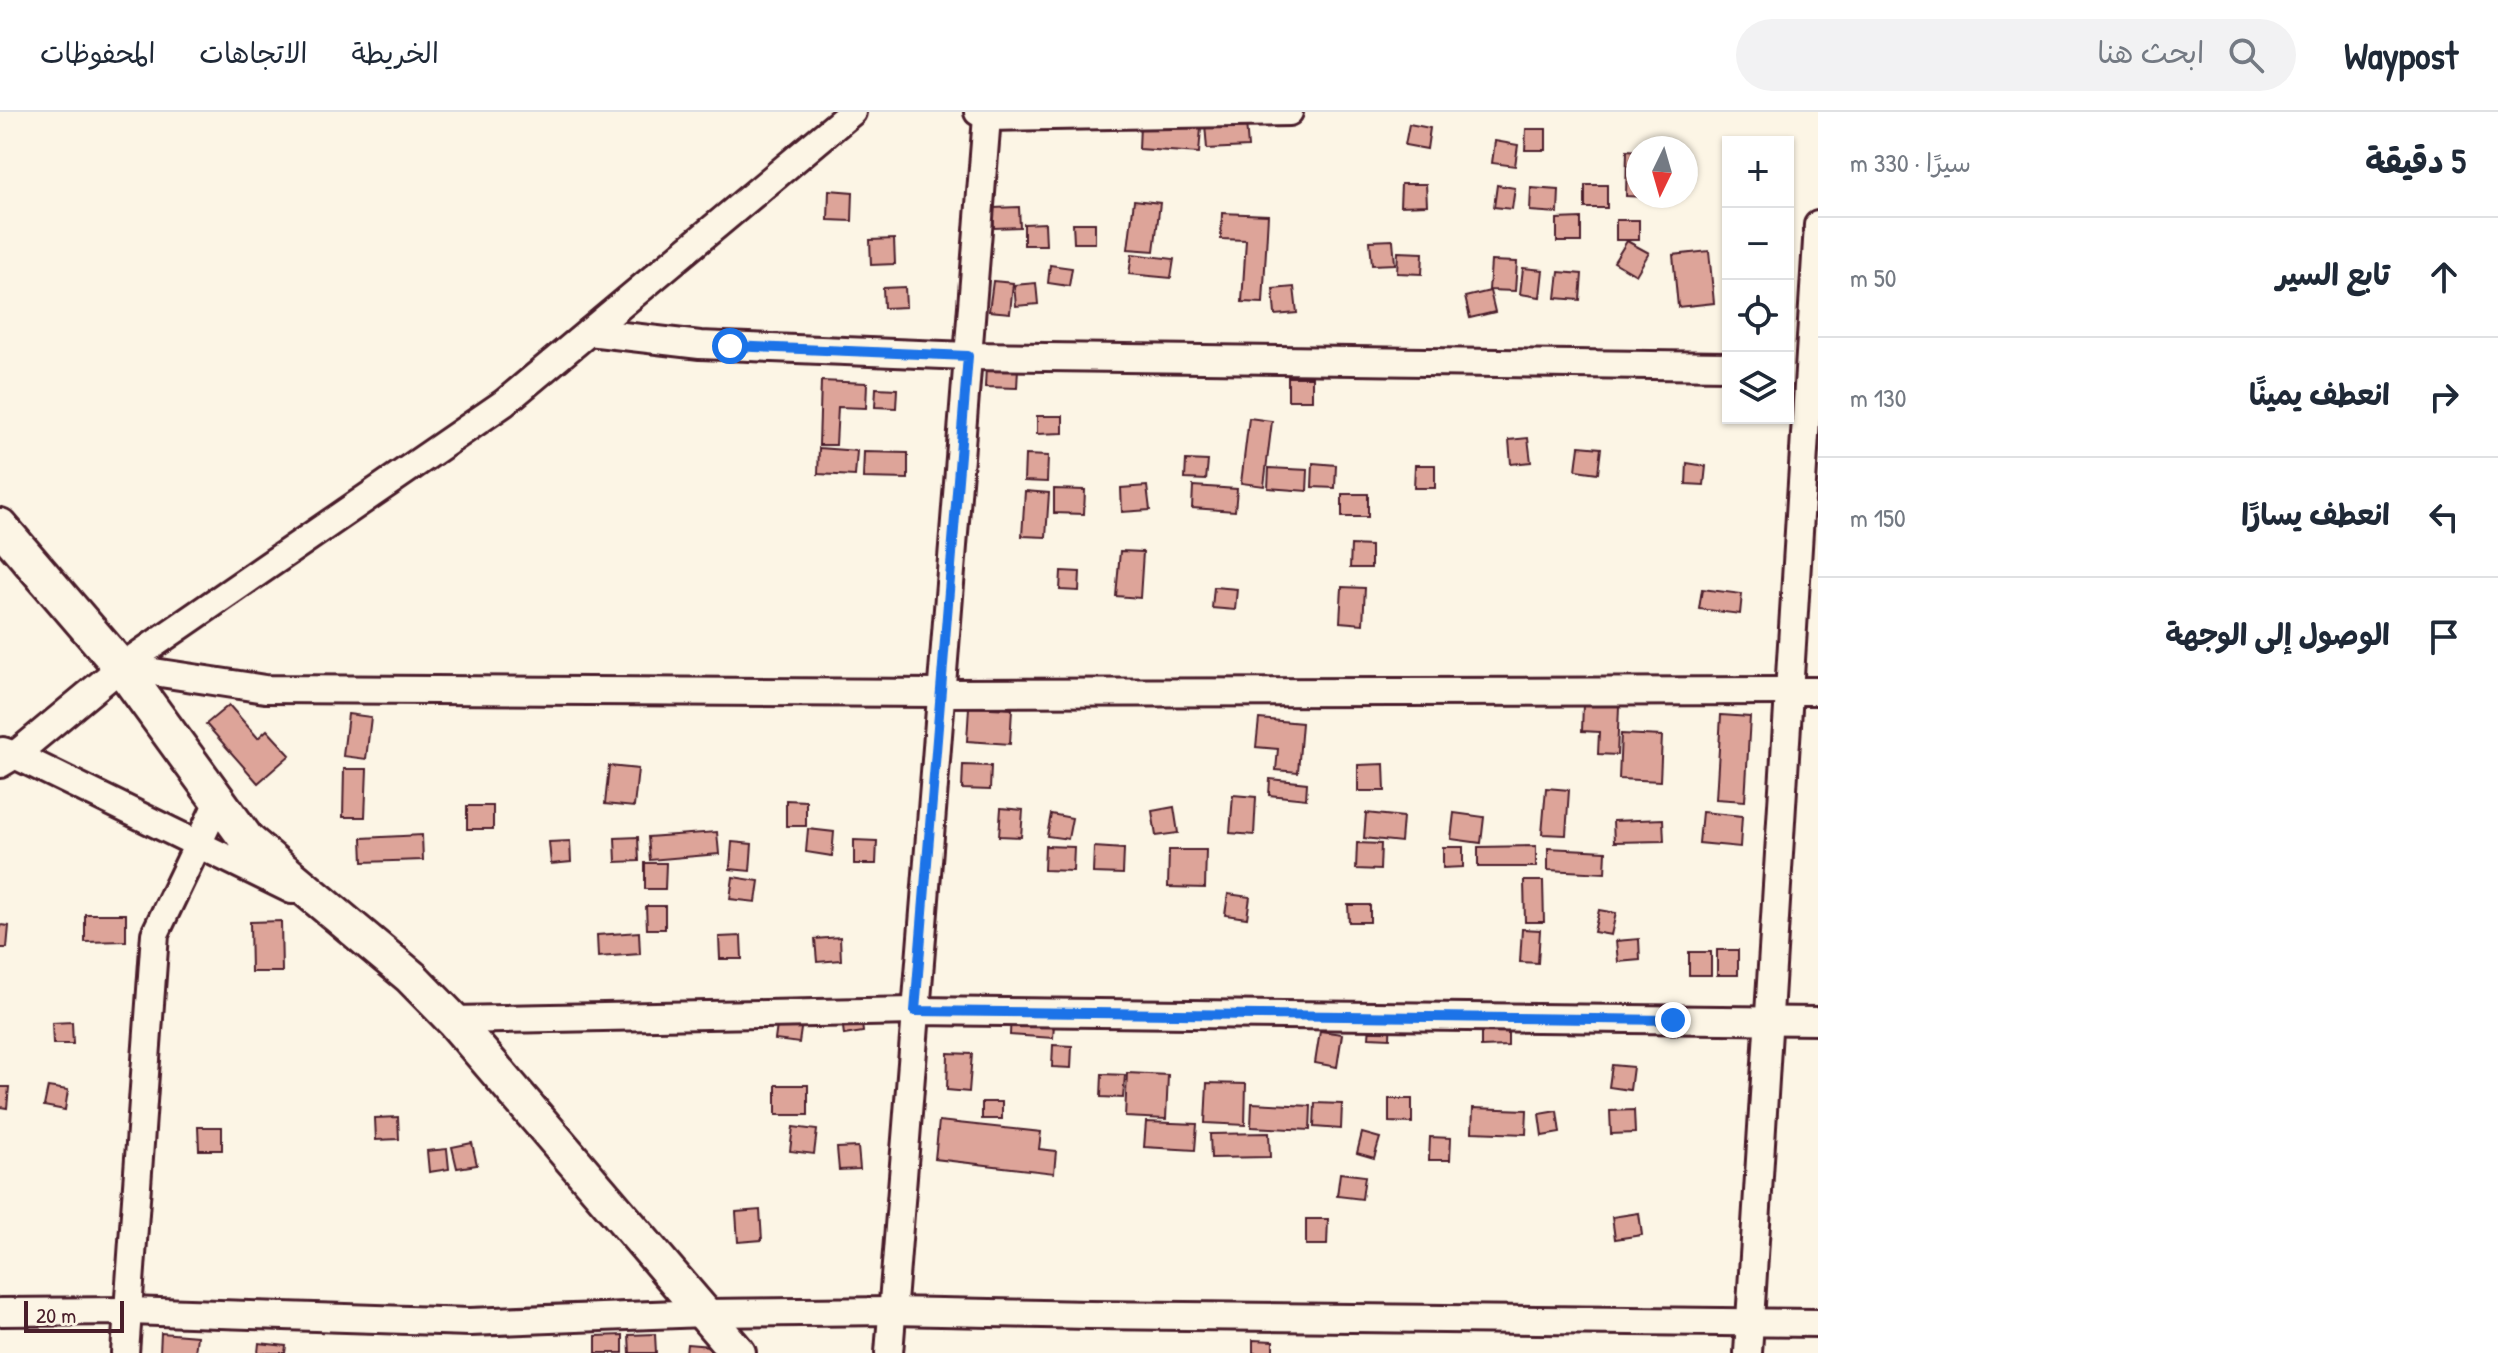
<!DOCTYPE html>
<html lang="ar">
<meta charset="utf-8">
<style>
:root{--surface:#fff;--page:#f2f2f3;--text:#1f2937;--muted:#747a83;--line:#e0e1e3}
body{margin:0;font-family:"Patrick Hand","Playpen Sans Arabic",sans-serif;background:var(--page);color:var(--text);direction:rtl}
.controls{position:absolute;right:24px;top:24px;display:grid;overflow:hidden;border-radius:0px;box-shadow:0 2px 6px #0004}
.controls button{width:72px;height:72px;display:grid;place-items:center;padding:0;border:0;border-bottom:2px solid var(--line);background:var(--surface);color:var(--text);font:40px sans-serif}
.compass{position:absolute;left:1626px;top:24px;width:72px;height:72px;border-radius:50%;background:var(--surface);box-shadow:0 2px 6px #0004;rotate:185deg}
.scale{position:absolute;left:24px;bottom:20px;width:100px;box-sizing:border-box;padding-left:8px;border:4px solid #4a1f2b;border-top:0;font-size:22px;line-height:28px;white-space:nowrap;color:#4a1f2b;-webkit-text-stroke:6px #fcf5e5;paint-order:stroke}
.stop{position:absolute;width:24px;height:24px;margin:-18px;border:6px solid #1a73e8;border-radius:50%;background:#fff}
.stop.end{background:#1a73e8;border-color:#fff;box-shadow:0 2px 8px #0008}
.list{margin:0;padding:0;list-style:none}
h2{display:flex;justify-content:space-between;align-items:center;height:104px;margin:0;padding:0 32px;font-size:34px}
h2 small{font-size:26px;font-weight:400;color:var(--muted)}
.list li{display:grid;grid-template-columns:52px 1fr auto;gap:24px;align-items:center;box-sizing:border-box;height:120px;padding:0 32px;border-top:2px solid var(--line)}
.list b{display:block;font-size:30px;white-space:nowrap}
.list em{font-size:26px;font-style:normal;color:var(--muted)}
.icon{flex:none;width:44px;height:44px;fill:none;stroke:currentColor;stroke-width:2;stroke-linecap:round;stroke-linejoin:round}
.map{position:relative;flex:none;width:1818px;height:1241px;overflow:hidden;direction:ltr}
header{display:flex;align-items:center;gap:48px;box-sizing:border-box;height:112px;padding:0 40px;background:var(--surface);border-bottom:2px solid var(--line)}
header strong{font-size:38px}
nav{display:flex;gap:44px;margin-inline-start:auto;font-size:28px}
.search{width:560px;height:72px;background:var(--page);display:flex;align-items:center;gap:20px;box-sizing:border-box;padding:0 28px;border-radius:44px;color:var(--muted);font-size:30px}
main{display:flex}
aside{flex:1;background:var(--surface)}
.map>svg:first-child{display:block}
.building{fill:#dda499;stroke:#4a1f2b;stroke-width:2}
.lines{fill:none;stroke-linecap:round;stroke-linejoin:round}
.minor-casing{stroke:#4a1f2b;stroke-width:32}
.tertiary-casing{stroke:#4a1f2b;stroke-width:40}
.minor{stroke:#fcf5e5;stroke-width:26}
.tertiary{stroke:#fcf5e5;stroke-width:34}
.route{stroke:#1a73e8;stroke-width:10}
</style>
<header>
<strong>Waypost</strong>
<div class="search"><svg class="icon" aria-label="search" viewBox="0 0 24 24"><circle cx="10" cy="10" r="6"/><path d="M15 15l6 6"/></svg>ابحث هنا</div>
<nav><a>الخريطة</a><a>الاتجاهات</a><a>المحفوظات</a></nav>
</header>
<main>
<aside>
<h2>5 دقيقة<small>سيرًا · 330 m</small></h2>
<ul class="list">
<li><svg class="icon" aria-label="ahead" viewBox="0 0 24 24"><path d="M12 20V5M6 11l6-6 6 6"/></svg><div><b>تابع السير</b></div><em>50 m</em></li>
<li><svg class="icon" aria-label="right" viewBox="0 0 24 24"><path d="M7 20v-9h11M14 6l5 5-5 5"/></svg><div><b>انعطف يمينًا</b></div><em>130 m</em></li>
<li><svg class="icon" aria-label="left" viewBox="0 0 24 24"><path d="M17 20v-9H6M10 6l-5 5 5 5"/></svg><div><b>انعطف يسارًا</b></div><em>150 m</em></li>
<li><svg class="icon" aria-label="arrive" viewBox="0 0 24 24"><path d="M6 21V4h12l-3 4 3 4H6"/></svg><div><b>الوصول إلى الوجهة</b></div></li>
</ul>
</aside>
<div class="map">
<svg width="1818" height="1241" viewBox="0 0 1818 1241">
<rect width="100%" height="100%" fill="#fcf5e5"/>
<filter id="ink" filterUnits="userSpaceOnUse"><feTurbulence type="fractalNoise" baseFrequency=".0125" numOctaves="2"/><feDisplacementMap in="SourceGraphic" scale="16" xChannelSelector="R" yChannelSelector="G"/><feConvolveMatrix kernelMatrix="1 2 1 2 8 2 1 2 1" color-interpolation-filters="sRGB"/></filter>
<g filter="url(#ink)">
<g class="building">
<path d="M1246,10L1248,35L1207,37L1205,12Z"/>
<path d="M1409,12L1430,16L1427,37L1405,33Z"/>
<path d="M1140,13L1201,16L1199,41L1139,37Z"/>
<path d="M1526,17H1546V38H1525Z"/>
<path d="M1495,29L1518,33L1515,54L1492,51Z"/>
<path d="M1627,38L1638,39V84L1646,85L1626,84Z"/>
<path d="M1401,72H1426L1427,93L1400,94Z"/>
<path d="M1497,73L1515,76L1512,97L1494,95Z"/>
<rect x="1585" y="73" width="22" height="23"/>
<path d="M1531,76L1559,78L1558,101L1530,99Z"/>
<path d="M829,78L853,80L852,109L828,108Z"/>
<path d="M1134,88L1160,91L1154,139L1128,137Z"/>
<path d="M1019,95L1020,115L994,116L993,96Z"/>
<path d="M1222,101L1268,103L1263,191L1242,190L1246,128L1221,127Z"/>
<path d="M1581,106V130H1557V107Z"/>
<rect x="1616" y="108" width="23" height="20"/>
<path d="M1045,111L1046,133H1024V112Z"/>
<path d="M1073,111H1095V131H1074Z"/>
<path d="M894,127L895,152L871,153L870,128Z"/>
<path d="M1393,128L1395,152L1372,153L1370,129Z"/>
<path d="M1627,129L1649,141L1636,163L1614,150Z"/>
<path d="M1709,139L1714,191L1678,195L1673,143Z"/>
<path d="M1398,140L1423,141L1422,162L1397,161Z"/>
<path d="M1132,142L1174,147L1171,166L1129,162Z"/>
<path d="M1491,149L1517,150L1515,179L1489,178Z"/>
<path d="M1050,153L1072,156L1069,174L1048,171Z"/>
<path d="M1523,156L1543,158L1540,185L1520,182Z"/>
<path d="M1559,160L1582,162L1580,188L1556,186Z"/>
<path d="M993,169L1013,171L1010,201L989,199Z"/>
<path d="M1036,171L1038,192L1016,194L1014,173Z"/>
<path d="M905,175L906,195L884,196L883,176Z"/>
<path d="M1294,175L1297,201L1275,203L1273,177Z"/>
<path d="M1490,179L1495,200L1470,206L1465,185Z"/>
<path d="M986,254L1018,256L1017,276L985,275Z"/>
<rect x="1288" y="265" width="24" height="23"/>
<path d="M821,269L867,271L866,296L838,295L836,333H819Z"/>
<path d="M876,276L897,277L896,296L875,295Z"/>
<path d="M1037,304H1063V321L1037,322Z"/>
<path d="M1249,306L1272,309L1264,374L1241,371Z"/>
<path d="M1528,326L1531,350L1511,352L1509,328Z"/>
<path d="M1579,334L1601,336L1598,361L1576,358Z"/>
<path d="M819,336L857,339L855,364L818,362Z"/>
<path d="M864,340L908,341V367L863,366Z"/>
<path d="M1025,343L1048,344L1047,370L1024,369Z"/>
<path d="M1186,348L1208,349L1206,368L1185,367Z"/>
<path d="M1313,351L1336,353L1335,376L1312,375Z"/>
<path d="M1687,351L1706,354L1704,373L1686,372Z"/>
<path d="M1415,353H1435V376H1414Z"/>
<path d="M1269,356L1308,358L1307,379L1268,376Z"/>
<path d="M1147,374L1150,398L1122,400L1121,376Z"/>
<path d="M1193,374L1237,377L1235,399L1192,396Z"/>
<path d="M1054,377L1085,378L1084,402L1054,401Z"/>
<path d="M1025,379L1049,381L1046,425L1022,424Z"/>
<rect x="1342" y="382" width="26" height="23"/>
<path d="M1351,433L1371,434V456H1350Z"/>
<path d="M1120,439L1143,440L1140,486L1116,484Z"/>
<path d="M1061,459L1080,460L1079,479L1060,478Z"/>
<path d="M1214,475L1237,477L1235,498L1212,496Z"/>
<path d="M1342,475L1365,476L1363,512L1340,510Z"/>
<path d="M1702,477L1742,482L1740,502L1699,497Z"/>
<path d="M1583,592L1619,594L1617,643L1598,642L1599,620L1582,619Z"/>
<path d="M229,593L258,626L267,618L290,643L258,671L206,612Z"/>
<path d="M969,595L1012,597L1010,632L967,629Z"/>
<path d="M348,602L371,605L366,647L343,644Z"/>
<path d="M1721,603L1750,605L1745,689L1716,687Z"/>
<path d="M1259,607L1302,611L1298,660L1276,658L1278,637L1256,635Z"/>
<path d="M1621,622L1662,624L1660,669L1619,667Z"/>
<path d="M1384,652L1385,679H1358V653Z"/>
<path d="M963,653L991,654L990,678L962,677Z"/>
<path d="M609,654L638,657L634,695L605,692Z"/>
<path d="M344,657H367L365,705H343Z"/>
<path d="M1270,667L1307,671L1306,687L1269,683Z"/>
<path d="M1546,676L1569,678L1566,723L1542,722Z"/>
<path d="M1233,683L1256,685L1254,723L1230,721Z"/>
<path d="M786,688L806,689V714H786Z"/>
<rect x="467" y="694" width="26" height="23"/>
<path d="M1174,695L1178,721L1156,724L1152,699Z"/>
<path d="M1001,696L1023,698L1021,725L999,724Z"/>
<path d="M1702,700L1742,704L1740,735L1699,731Z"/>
<path d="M1366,701L1403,705L1401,730L1364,726Z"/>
<path d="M1454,701L1484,705L1481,731L1451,727Z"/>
<path d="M1051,702L1072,706L1068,727L1047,724Z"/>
<path d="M1663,707L1664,729L1614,730L1613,709Z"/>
<path d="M808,717L834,720L832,744L806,740Z"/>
<path d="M717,720L719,742L650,748L648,725Z"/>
<path d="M422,723L423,748L363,750L362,726Z"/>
<path d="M638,725L639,749L616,750L615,726Z"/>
<path d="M854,728L877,729L876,752H854Z"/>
<path d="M570,729L571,750L551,752L549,730Z"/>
<path d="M732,730L752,732L750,759L730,757Z"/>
<path d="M1357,731L1381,732L1380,758L1356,757Z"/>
<path d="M1045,734L1074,735L1073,759L1044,758Z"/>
<path d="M1536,734V755H1478V735Z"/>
<path d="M1094,735L1124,737L1123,762L1093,761Z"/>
<path d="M1443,735H1463V755L1443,756Z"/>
<path d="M1548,736L1606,739L1605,761L1548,758Z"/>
<path d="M1169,738H1206L1205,776L1168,775Z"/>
<path d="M645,751H666L665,777H645Z"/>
<path d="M733,765L759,769L756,790L730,787Z"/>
<path d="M1524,769H1543L1544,810H1525Z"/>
<path d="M1228,782L1250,785L1247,806L1225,803Z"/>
<path d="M1348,793H1370V810H1349Z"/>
<path d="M646,794H665V817H647Z"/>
<path d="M1599,798L1616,801L1611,823L1594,820Z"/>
<path d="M85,802H126V829L85,830Z"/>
<path d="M281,809L282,860H251L250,810Z"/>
<path d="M0,813L9,814L7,836H0Z"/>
<path d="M1522,817L1540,818L1538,851L1520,850Z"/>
<path d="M639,820L640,842L598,845L597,823Z"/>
<path d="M741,824L742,847H720L719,825Z"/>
<path d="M840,825L841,848L817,850L815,827Z"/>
<path d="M1639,827L1640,848L1618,850L1616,829Z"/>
<rect x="1717" y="838" width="21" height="25"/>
<rect x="1689" y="840" width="22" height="23"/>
<path d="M860,896L863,920L844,923L841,899Z"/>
<path d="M1011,897L1055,900L1053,926L1010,923Z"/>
<path d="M1371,901L1391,902L1390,926L1369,925Z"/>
<path d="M778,906L802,910L799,931L775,928Z"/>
<path d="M72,910L73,932H53L52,911Z"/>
<path d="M1481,910H1508V934L1481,935Z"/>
<path d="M1320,919L1342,922L1337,955L1315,951Z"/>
<path d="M1053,933L1072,934L1071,956L1052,955Z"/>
<path d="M948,941L972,942L969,980L947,978Z"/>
<path d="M1612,953L1633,955L1630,978L1609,975Z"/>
<path d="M1127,961L1168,963L1166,1007L1125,1005Z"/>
<path d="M1102,962L1125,963L1123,986L1101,985Z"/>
<path d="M1207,971L1246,972L1245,1013L1205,1011Z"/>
<rect x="776" y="973" width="32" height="30"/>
<path d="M0,975H9L7,996L0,995Z"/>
<path d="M48,975L68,978L65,998L44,994Z"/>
<path d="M1389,987H1412V1011L1389,1010Z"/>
<rect x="982" y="990" width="20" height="17"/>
<path d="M1252,991L1311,994L1310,1018L1251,1015Z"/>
<path d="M1315,991L1342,992L1341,1017L1314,1015Z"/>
<path d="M1473,996L1527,998L1526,1022L1472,1020Z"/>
<path d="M1634,998L1635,1021L1611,1022L1610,999Z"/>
<path d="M1557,999L1560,1021L1542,1024L1539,1002Z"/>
<path d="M398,1005L399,1027L376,1028L375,1006Z"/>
<path d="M939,1009L1041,1020L1039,1037L1056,1039L1054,1061L935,1047Z"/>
<path d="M1146,1010L1197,1012L1195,1038L1144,1035Z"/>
<path d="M198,1015H222V1038H199Z"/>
<path d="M793,1015L817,1018L814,1042L790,1039Z"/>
<path d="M1269,1021L1270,1045L1211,1046L1210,1022Z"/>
<path d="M1362,1021L1380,1026L1374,1046L1357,1041Z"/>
<path d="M1430,1025L1451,1026L1450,1048H1429Z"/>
<path d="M472,1031L477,1053L457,1056L452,1035Z"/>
<path d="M858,1035L860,1057L839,1058L837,1036Z"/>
<path d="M447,1037L449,1057L429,1060L427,1039Z"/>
<path d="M1340,1061L1365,1064L1362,1087L1337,1084Z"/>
<path d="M760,1098L762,1128L738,1130L736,1100Z"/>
<path d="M1639,1101L1642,1123L1615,1127L1612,1105Z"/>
<path d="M1306,1107H1328L1327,1133H1306Z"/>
<path d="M161,1221L197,1224L195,1241H160Z"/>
<path d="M655,1222L656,1241H630L629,1223Z"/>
<path d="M623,1223V1241H596V1224Z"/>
<path d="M1253,1228L1273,1229V1241H1253Z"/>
<path d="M259,1231L286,1234L285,1241H258Z"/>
<path d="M687,1232L710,1234V1241H686Z"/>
</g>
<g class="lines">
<defs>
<g id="minor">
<path d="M978,0L987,5L1289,0"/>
<path d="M589,220L700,233L968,244L1728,254"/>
<path d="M121,555L265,577L941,581L1818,579"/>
<path d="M3,639L15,643L292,778"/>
<path d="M0,652L15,643L121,555L504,291L852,0"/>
<path d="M453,908L915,899L1818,909"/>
<path d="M0,1200L129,1199L470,1210L704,1201L892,1199L1090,1203L1818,1211"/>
<path d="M125,1241L155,822L219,688"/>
<path d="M889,1241L987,5"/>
<path d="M1748,1241L1818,113"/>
</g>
<path id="tertiary" d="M0,414L121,555L247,728L411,865L453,908L738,1241"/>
</defs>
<use href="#minor" class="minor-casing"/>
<use href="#tertiary" class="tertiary-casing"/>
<use href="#minor" class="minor"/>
<use href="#tertiary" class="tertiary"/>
</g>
</g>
<g class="lines" filter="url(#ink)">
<path class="route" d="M730,234L968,244L915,899L1673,908"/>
</g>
</svg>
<div class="controls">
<button>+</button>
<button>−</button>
<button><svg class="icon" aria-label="locate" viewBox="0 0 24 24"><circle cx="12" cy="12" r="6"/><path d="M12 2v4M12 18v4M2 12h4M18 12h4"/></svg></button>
<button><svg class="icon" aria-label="layers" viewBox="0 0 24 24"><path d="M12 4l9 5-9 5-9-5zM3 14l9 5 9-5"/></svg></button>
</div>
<svg class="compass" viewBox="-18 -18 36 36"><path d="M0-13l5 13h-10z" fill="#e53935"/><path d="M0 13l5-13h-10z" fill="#747a83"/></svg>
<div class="scale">20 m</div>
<div class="stop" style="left:730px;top:234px"></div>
<div class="stop end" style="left:1673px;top:908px"></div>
</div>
</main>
